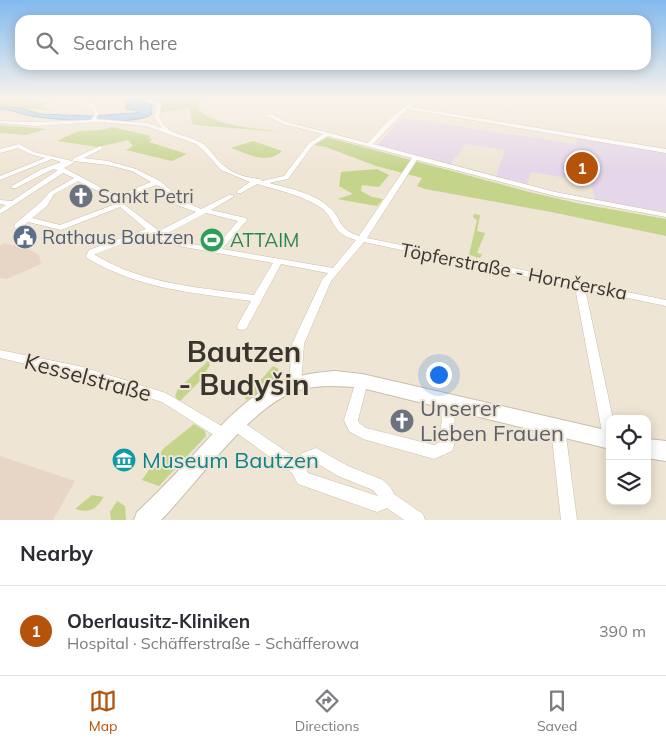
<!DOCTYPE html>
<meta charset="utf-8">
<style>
:root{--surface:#fff;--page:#f2f2f3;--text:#2b2b33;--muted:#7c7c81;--line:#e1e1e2;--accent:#b45309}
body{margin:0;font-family:Mulish,sans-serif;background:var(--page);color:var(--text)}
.controls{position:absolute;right:15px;bottom:15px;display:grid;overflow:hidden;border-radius:10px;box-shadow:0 2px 12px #0003}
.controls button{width:45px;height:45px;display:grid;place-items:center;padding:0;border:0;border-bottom:1px solid var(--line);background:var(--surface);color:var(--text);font:25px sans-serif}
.you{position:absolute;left:438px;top:374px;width:18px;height:18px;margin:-12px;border:4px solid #fff;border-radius:50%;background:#1a73e8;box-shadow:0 0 0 8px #1a73e833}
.badge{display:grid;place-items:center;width:32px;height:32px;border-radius:50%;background:var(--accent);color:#fff;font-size:16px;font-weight:700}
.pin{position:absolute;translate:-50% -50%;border:2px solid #fff;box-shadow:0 1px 5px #0006}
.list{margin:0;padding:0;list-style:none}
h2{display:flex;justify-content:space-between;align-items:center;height:65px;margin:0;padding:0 20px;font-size:21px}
h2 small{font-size:16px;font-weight:400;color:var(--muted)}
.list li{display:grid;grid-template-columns:32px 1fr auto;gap:15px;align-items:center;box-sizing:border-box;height:90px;padding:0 20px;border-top:1px solid var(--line)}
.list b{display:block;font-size:19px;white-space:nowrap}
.list p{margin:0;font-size:16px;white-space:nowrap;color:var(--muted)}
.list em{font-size:16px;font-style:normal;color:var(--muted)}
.icon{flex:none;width:28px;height:28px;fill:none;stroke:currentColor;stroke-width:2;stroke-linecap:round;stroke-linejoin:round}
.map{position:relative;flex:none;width:666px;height:520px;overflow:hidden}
.search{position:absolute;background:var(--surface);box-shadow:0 2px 12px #0003;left:15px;right:15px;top:15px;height:55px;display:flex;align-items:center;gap:12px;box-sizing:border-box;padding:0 18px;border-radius:15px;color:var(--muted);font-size:19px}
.sheet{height:155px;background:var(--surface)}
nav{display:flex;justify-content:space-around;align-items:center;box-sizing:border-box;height:70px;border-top:1px solid var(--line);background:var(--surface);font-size:14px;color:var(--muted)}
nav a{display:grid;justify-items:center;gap:2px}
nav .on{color:var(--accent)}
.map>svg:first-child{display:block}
.commercial{fill:#e7d6c5}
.medical{fill:#e5d6e9}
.green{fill:#c4d48a}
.water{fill:#8ac1f9;stroke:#7297bc}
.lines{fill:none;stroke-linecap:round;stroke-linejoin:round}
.street-casing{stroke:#c8bead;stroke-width:1}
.secondary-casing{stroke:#c8bead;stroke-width:2}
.street{fill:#fff;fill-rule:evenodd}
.secondary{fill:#fff;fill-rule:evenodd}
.labels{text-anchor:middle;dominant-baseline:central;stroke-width:4;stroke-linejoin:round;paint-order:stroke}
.worship-label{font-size:19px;fill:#5b616d;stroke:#efe5d4;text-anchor:start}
.service-label{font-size:19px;fill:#4e5e75;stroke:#efe5d4;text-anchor:start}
.leisure-label{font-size:19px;fill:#27864d;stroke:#efe5d4;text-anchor:start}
.street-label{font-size:19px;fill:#39352e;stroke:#efe5d4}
.near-street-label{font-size:22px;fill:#39352e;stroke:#efe5d4}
.near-worship-label{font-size:22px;fill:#5b616d;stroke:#efe5d4;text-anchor:start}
.near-culture-label{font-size:22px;fill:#0d838f;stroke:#efe5d4;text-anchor:start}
.near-district-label{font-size:29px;font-weight:bold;fill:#39352e;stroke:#efe5d4}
</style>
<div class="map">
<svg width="666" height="520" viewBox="0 0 666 520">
<rect width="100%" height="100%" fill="#efe5d4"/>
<g class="commercial">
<path d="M4,243L29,249L39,255L41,264L7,279L0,278V246Z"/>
<path d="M0,456L75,481L53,520H0Z"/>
</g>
<path class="medical" d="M402,118L576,144L578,137L666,153V212L595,200L591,182L531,172L527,184L496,176L505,150L464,144L458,156H455L451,164L378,145Z"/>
<g class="green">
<path d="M0,98H21L51,103L40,106L51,110L0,107Z"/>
<path d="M143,98H220L199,100L198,107C210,127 258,128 281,132L195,125L192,124L190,108L158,112L162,104Z"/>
<path d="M0,125L46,129L26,135L0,133Z"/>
<path d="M112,127L151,136L133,146L128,140L98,147L57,141C64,138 73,132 83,131C94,130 102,131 112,127Z"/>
<path d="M326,137L529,192L581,204L666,219V236L551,212L425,189L417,186L422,178L376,166L326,147L314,145Z"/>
<path d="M147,138L152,139L149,142L187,154L172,161L126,150Z"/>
<path d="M253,141L282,151C267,165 248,154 231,148Z"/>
<path d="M377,169L389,175L379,187L362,185L361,191L372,197L383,199L377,206L337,199L353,194L339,186L341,172Z"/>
<path d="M474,214L480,215L477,231L485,233L477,253L482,254L480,258L469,255L477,220L473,217Z"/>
<path d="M208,361L210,365L206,371L208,373L179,402L175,396L178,389Z"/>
<path d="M273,366L279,369L270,384L247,400L245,398Z"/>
<path d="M194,424L205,431L206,436L159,486L142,480L164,448Z"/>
<path d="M92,495L104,497C95,510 90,513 75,509Z"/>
<path d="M117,501L125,506L126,520H111L110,512Z"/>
</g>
<path class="water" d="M122,98H133L150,104L152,105L151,115C133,126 49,120 26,115C17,113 10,109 0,109V107L20,108L41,114L90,116L137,113L136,110L126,109L127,103Z"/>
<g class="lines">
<defs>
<g id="street">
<path d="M67,98H74L90,104L114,98V100L94,106L96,107L98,115L96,119L147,123L162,128L154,117L157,106L138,98H145L162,104L159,117C168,136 183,133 200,142C208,146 213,155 219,161C229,173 246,178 260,179L262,181L284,176L309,143L323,134L283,124L267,116V114H271L287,122L368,143C383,127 404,98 428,98L411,107L666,149V153L407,109L373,144L555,192L666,213V217L555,196L417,160L367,238L576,281L579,280L583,283L666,300V306L585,289L613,419H610V443L605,441L603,437L575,287L364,242L331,281L304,344L301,384L299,388L295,389L291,388L289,384L292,344L322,280L328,273L281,264L246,329L242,330L238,329L237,326L251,301C191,292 141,290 87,258L86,256L89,250L146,229L120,207L61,230L28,222L21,228H15L14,226L15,224L41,202L50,192L74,178L63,173L0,214V209L6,205L0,204V200L12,201L58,170L53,169L16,188H12V186L40,170L61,162L52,159L0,180V176L45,158L30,154L18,148L0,153V149L19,144L34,152L72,161L74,158L100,146L103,148L102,149L84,158L108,161L136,169L160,181L183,201L201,209L229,195H233V197L211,210L246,218L247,220L222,249L333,268L356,240C329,233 336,217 320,207C301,195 278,190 257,184L241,193H237V191L250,182L221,170L204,151L196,144L146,126L97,122L37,126L0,123V121L37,122L91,120L94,115L92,108ZM328,136L412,158L359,236C336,228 343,219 329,207C314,193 288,188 269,183L288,179L313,145ZM74,161L108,165L132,171L151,182L117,196L64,168L73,163ZM78,181L117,201L156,185L161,187L177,205L196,212L159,231L121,202L60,225L32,218L47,206L54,194ZM206,213L238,221L215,248L181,242L164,235ZM151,233L155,237L179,246L273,263L254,295C197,287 146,285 95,255V254Z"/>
<path d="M0,350L83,367L166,393L230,431L232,435L230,439L225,441L220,439L162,402L83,377L0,358Z"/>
<path d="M362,376L366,377L368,381L358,420L359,423L366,428L434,445L440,442L443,401L445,397L449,396L453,397L455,401L454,446L452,451L434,459L363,439L349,431L344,420L356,381L358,377Z"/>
<path d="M235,418L240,420L297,459L302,453L316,448L348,466L383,480L391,488L394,494L423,514L425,520H404L387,508L377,512L298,484L292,473L230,428L228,424L230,420ZM315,462L338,476L373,490L378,496L308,473L307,471L310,465Z"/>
<path d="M558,422L563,424L565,428L577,520H561L551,428L553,424Z"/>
</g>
<g id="secondary">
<path d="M335,371L362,374L610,431V449L362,388C340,386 318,384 297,391C251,405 196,485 161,520H134L137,512C162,489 184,465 207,440C226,421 245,400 268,388C290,376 312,373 335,371Z"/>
<path d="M647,439L666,441V461L647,458Z"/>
</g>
</defs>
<use href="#street" class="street-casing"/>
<use href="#secondary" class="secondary-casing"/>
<use href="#street" class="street"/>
<use href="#secondary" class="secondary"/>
</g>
<linearGradient id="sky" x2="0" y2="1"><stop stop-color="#82b9ef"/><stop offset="0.57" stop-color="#f8f3ec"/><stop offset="1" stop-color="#f8f3ec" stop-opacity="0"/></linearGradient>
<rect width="666" height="171" fill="url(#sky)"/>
<defs>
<symbol id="church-disc" viewBox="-11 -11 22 22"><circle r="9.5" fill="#6b7280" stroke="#efe5d4"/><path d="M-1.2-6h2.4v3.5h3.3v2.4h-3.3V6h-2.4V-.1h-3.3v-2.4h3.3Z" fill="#fff"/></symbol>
<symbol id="civic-disc" viewBox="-11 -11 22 22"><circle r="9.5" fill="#5c6f8a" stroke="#efe5d4"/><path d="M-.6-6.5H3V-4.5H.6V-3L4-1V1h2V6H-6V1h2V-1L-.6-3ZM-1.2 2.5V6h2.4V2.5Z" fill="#fff"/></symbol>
<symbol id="stadium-disc" viewBox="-11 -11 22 22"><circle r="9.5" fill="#2e9e5b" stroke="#efe5d4"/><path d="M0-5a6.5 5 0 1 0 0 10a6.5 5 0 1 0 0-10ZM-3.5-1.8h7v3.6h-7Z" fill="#fff"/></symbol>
<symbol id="museum-disc" viewBox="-11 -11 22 22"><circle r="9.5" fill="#0f9aa8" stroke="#efe5d4"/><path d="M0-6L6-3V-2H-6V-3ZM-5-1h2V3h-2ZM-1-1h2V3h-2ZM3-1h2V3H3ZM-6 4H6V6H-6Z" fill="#fff"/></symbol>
</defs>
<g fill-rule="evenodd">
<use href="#church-disc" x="67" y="182" width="28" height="28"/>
<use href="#civic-disc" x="11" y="223" width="28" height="28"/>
<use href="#stadium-disc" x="198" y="226" width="28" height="28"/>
<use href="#church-disc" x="388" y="407" width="28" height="28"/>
<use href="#museum-disc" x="110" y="446" width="28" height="28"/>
</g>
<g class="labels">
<g class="worship-label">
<text x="98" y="196">Sankt Petri</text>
</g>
<g class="service-label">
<text x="42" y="237">Rathaus Bautzen</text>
</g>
<g class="leisure-label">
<text x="230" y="240">ATTAIM</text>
</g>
<g class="street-label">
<text transform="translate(514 271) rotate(11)">Töpferstraße - Hornčerska</text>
</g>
<g class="near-street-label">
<text transform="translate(88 377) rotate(15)">Kesselstraße</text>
</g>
<g class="near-worship-label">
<text x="420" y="408">Unserer<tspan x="420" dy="25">Lieben Frauen</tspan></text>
</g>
<g class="near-culture-label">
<text x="142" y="460">Museum Bautzen</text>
</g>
<g class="near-district-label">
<text x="244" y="351">Bautzen<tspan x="244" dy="33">- Budyšin</tspan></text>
</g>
</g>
</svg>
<div class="controls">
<button><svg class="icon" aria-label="locate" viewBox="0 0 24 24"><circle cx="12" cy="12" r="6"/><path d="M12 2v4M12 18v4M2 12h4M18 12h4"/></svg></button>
<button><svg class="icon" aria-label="layers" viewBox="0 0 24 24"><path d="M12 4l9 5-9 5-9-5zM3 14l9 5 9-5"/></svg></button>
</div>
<div class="you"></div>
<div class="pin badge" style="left:582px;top:168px">1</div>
<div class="search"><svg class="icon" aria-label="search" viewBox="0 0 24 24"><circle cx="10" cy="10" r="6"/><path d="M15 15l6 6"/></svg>Search here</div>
</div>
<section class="sheet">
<h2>Nearby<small></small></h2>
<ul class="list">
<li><span class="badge">1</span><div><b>Oberlausitz-Kliniken</b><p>Hospital · Schäfferstraße - Schäfferowa</p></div><em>390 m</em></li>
</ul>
</section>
<nav>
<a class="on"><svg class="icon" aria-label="map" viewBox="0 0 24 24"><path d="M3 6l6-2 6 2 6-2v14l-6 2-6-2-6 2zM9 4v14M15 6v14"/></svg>Map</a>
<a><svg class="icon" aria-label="directions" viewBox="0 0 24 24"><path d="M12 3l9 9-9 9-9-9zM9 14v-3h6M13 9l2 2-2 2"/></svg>Directions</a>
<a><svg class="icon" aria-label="saved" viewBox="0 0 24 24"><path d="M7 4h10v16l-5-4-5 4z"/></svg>Saved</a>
</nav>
